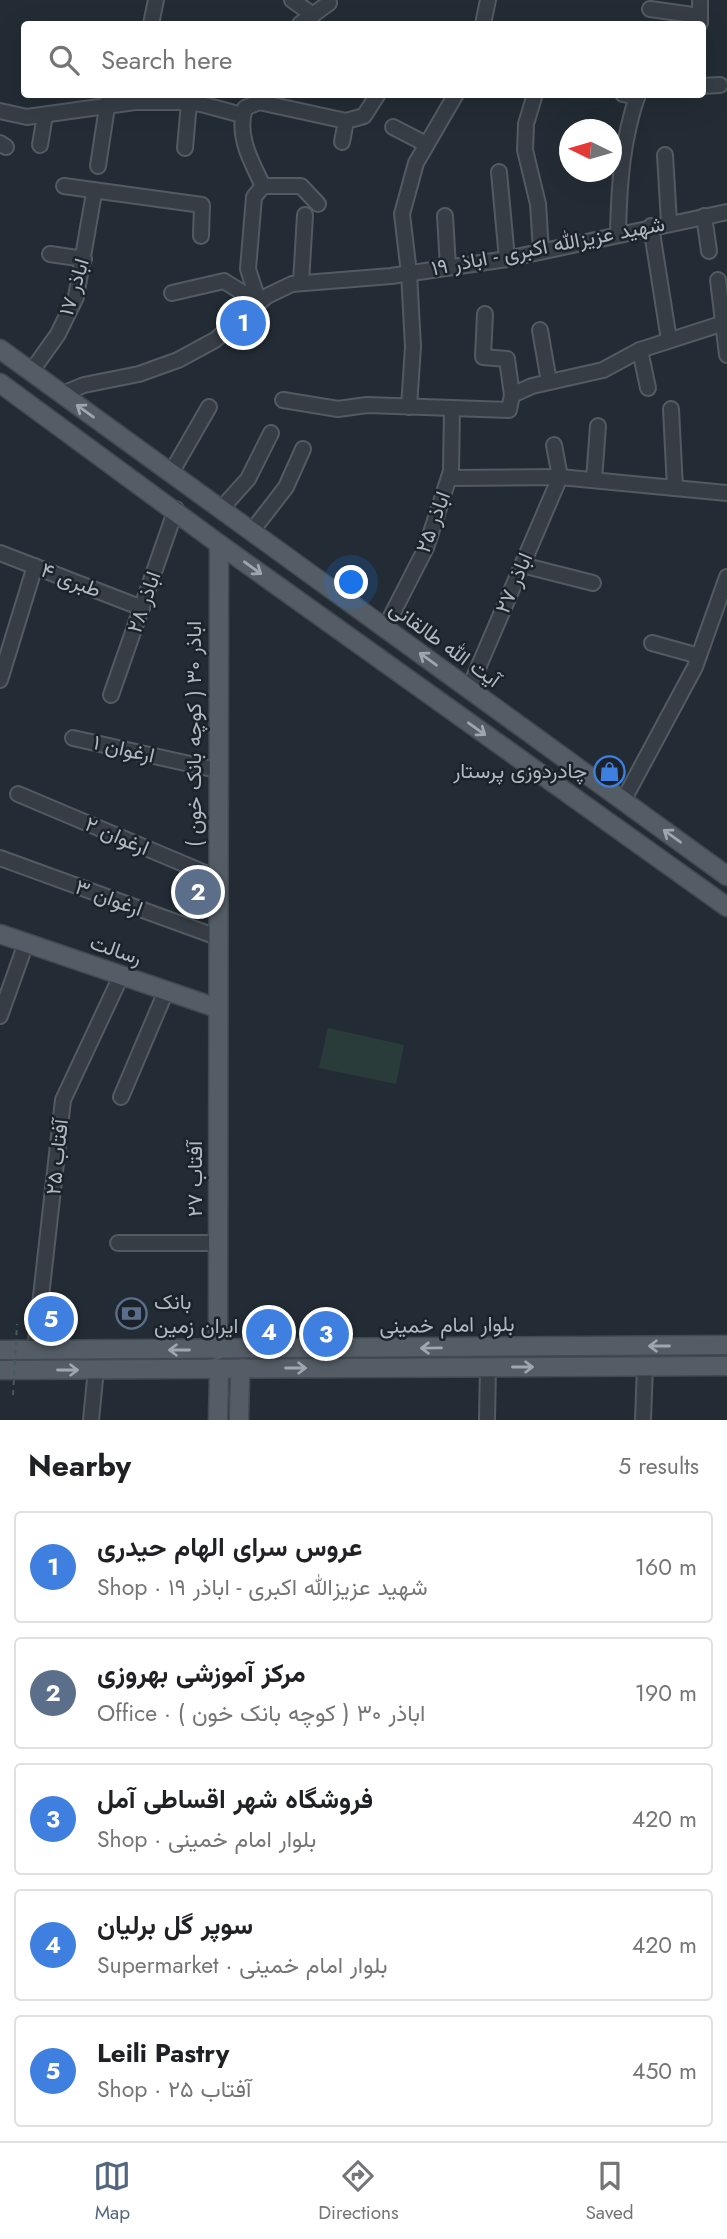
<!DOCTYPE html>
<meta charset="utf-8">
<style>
:root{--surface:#fff;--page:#f6f6f6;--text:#202124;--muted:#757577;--line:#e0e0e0;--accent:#52667d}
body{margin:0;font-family:Jost,Vazirmatn,sans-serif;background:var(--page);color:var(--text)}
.compass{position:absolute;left:559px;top:119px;width:63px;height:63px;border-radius:50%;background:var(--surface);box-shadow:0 7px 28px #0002;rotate:275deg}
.you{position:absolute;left:352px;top:583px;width:24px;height:24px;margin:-18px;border:5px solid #fff;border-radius:50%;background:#1a73e8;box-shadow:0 0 0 10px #1a73e833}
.badge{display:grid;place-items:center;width:46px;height:46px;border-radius:50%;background:var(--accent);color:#fff;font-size:23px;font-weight:700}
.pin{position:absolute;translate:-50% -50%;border:4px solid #fff;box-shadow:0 2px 7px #0006}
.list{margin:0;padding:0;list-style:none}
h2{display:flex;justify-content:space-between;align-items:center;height:91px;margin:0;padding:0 28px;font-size:30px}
h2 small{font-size:23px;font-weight:400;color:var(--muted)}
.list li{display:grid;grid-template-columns:46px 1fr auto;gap:21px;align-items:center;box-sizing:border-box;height:112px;margin:0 14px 14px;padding:0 14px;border:2px solid var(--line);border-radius:7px}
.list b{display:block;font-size:26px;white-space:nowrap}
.list p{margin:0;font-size:23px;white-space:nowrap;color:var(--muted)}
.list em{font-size:23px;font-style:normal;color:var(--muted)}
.icon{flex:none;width:38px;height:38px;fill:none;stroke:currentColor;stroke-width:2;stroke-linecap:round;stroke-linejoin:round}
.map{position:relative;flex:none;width:727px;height:1420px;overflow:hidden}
.search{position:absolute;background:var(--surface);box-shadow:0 7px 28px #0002;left:21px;right:21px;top:21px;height:77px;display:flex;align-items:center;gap:18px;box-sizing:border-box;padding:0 24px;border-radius:7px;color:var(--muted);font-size:26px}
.sheet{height:721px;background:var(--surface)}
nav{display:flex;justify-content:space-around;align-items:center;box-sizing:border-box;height:98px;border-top:2px solid var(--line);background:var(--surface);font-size:19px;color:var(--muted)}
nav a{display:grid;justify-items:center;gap:4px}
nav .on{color:var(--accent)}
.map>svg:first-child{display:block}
.green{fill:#2a3c3a}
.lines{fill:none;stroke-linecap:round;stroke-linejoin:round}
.minor-casing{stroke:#535b62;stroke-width:18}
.major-casing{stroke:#424951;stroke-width:21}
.minor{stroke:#363d45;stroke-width:14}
.major{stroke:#545d65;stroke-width:18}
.path-bridge{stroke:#485959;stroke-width:2;stroke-dasharray:5 5;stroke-linecap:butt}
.oneway{stroke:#9ea6af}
.labels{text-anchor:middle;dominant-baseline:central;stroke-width:5;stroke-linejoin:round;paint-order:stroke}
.street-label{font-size:21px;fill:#b0b8c1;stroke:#1b2229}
.poi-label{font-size:21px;fill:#b0b8c1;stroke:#1b2229;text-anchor:end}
</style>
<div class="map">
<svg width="727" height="1420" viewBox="0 0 727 1420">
<rect width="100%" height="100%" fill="#232c34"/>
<g class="green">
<path d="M328,1028L404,1045L396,1084L319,1068Z"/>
<path d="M727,1352V1358L0,1365V1355Z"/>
</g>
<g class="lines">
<defs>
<g id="minor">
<path d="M292,0L313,15"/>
<path d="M700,0V23"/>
<path d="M650,9L700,16"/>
<path d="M151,24L156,0"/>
<path d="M300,24L329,3"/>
<path d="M483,24L488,0"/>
<path d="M702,86L720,85"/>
<path d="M535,94L526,124L525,150L538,204L541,251"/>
<path d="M623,94L637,97"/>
<path d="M0,111L27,117L135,102H179L201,104L242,115"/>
<path d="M393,127L426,144"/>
<path d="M342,142L346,121L364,116L378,94"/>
<path d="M0,143L6,147"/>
<path d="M40,145L45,115"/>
<path d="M185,148L189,103"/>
<path d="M665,155L669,222"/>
<path d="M98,166L109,94"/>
<path d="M499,172L507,259"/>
<path d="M64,186L202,205L201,236"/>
<path d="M263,186C251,161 236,135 245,108L259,102L346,121"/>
<path d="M445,216L448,267"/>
<path d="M704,216L709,251"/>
<path d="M651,226L669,340"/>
<path d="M618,233C619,185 622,140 638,94"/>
<path d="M50,254L84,259"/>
<path d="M718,280L727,355"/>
<path d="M301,283L305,215"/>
<path d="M172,293L224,281L259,303"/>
<path d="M259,303L248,269L254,197L263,186H301L318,204"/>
<path d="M485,314L483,357L507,359L512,395"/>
<path d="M540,330L549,382"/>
<path d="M640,350L648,388"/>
<path d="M31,372L58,334L76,297L94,193"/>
<path d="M62,394L84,385L139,374L178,360L215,340L267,296L292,284L391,276L507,259L727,212"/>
<path d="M283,400L338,409L367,405L509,410L512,395L532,386L603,370L640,350L727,322"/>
<path d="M409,407L413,347L409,273L402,214L416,163L456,94"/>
<path d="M671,409L675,488"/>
<path d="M171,473L209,407"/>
<path d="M449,478L560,477L727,493"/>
<path d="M594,480L598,426"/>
<path d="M221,509L248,479L271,433"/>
<path d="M252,531L286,487L303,449"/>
<path d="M0,553L142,608"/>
<path d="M522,565L593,583"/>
<path d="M385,628L426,548L451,471L452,409"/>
<path d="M652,643L699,656"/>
<path d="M0,680L35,566"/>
<path d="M469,689L560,477L554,445"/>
<path d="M111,695L176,509"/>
<path d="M73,738L217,770"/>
<path d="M18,794L217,878"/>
<path d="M623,801L695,667L727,577"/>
<path d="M0,858L217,937"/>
<path d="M0,1016L26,943"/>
<path d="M121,1097L166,991"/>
<path d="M118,1243H217"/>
<path d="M35,1350L63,1100L121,976"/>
<path d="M91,1420L96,1369"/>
<path d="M487,1420L488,1367"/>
<path d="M643,1420L645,1366"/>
</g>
<g id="major">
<path d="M0,349L727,876"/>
<path d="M0,383L219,544L727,907"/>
<path d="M0,934L217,1008"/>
<path d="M0,1350L727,1345"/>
<path d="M218,1350L219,544"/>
<path d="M215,1368L219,1375L218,1420"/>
<path d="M0,1370L727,1366"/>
<path d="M239,1420L240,1376L243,1368"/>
</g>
</defs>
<use href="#minor" class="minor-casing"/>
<use href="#major" class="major-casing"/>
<use href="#minor" class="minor"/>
<use href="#major" class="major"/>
<path class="path-bridge" d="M13,1395L17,1324"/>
</g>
<defs><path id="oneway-shaft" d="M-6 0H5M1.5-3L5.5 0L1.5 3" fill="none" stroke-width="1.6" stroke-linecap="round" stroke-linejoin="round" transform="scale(1.75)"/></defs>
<g class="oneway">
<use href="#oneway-shaft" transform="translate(85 411) rotate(-144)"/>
<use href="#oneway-shaft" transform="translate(253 568) rotate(36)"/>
<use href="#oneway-shaft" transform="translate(428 659) rotate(-144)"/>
<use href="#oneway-shaft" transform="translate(477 729) rotate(36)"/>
<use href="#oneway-shaft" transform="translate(672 836) rotate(-144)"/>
<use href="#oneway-shaft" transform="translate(659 1346) rotate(180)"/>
<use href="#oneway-shaft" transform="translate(431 1348) rotate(179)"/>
<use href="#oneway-shaft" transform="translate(179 1350) rotate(180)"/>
<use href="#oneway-shaft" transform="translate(523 1367)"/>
<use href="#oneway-shaft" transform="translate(296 1368)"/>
<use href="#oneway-shaft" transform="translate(68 1370)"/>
</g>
<defs>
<symbol id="shop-ring" viewBox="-11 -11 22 22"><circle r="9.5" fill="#1b2229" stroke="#3f7fe0" stroke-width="1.5"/><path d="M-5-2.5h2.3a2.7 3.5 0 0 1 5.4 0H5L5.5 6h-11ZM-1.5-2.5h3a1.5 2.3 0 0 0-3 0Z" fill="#3f7fe0"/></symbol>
<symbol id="bank-ring" viewBox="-11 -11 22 22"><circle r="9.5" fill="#1b2229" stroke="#5c6f8a" stroke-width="1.5"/><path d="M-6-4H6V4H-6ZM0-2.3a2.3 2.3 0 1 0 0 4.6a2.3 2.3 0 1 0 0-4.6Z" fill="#5c6f8a"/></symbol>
</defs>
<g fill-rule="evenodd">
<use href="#shop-ring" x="592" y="754" width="35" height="35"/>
<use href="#bank-ring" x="114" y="1296" width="35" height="35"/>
</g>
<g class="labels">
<g class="street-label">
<text transform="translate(548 246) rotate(-11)">شهید عزیزالله اکبری - اباذر ۱۹</text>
<text transform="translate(74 287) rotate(-73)">اباذر ۱۷</text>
<text transform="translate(433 522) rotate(-70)">اباذر ۲۵</text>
<text transform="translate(71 580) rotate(21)">طبری ۴</text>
<text transform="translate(514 583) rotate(-67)">اباذر ۲۷</text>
<text transform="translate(144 602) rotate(-71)">اباذر ۲۸</text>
<text transform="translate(445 644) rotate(36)">آیت الله طالقانی</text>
<text transform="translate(194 734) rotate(-90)">اباذر ۳۰ ( کوچه بانک خون )</text>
<text transform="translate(124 749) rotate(13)">ارغوان ۱</text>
<text transform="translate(117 836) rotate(23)">ارغوان ۲</text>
<text transform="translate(109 898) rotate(20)">ارغوان ۳</text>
<text transform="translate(116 950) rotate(19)">رسالت</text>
<text transform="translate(57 1157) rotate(-84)">آفتاب ۲۵</text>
<text transform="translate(195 1179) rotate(-90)">آفتاب ۲۷</text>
<text transform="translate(447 1325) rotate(-1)">بلوار امام خمینی</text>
</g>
<g class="poi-label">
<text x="587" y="771">چادردوزی پرستار</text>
<text x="154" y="1302" text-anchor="start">بانک<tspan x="154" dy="24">ایران زمین</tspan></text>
</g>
</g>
</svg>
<svg class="compass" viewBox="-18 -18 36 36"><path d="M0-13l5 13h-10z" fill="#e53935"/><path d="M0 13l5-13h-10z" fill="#757577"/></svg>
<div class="you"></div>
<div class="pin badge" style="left:243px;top:323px;background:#3f7fe0">1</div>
<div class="pin badge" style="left:198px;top:892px;background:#5c6f8a">2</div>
<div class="pin badge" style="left:326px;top:1334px;background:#3f7fe0">3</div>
<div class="pin badge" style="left:269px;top:1332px;background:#3f7fe0">4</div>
<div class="pin badge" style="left:51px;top:1319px;background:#3f7fe0">5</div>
<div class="search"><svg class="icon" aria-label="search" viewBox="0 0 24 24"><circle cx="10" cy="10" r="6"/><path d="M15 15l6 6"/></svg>Search here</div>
</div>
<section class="sheet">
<h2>Nearby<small>5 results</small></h2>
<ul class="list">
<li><span class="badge" style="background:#3f7fe0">1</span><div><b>عروس سرای الهام حیدری</b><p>Shop · شهید عزیزالله اکبری - اباذر ۱۹</p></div><em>160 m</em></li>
<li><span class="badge" style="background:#5c6f8a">2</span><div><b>مرکز آموزشی بهروزی</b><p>Office · اباذر ۳۰ ( کوچه بانک خون )</p></div><em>190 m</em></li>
<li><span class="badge" style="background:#3f7fe0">3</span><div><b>فروشگاه شهر اقساطی آمل</b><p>Shop · بلوار امام خمینی</p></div><em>420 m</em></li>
<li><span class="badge" style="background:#3f7fe0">4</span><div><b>سوپر گل برلیان</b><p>Supermarket · بلوار امام خمینی</p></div><em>420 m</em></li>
<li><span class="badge" style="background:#3f7fe0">5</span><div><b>Leili Pastry</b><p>Shop · آفتاب ۲۵</p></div><em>450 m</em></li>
</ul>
</section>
<nav>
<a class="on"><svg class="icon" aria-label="map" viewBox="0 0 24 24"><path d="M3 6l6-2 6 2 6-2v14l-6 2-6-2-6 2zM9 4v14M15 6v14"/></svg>Map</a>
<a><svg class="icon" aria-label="directions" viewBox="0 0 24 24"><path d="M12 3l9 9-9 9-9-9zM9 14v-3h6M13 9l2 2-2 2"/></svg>Directions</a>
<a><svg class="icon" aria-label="saved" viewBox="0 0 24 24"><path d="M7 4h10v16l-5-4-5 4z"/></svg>Saved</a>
</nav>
